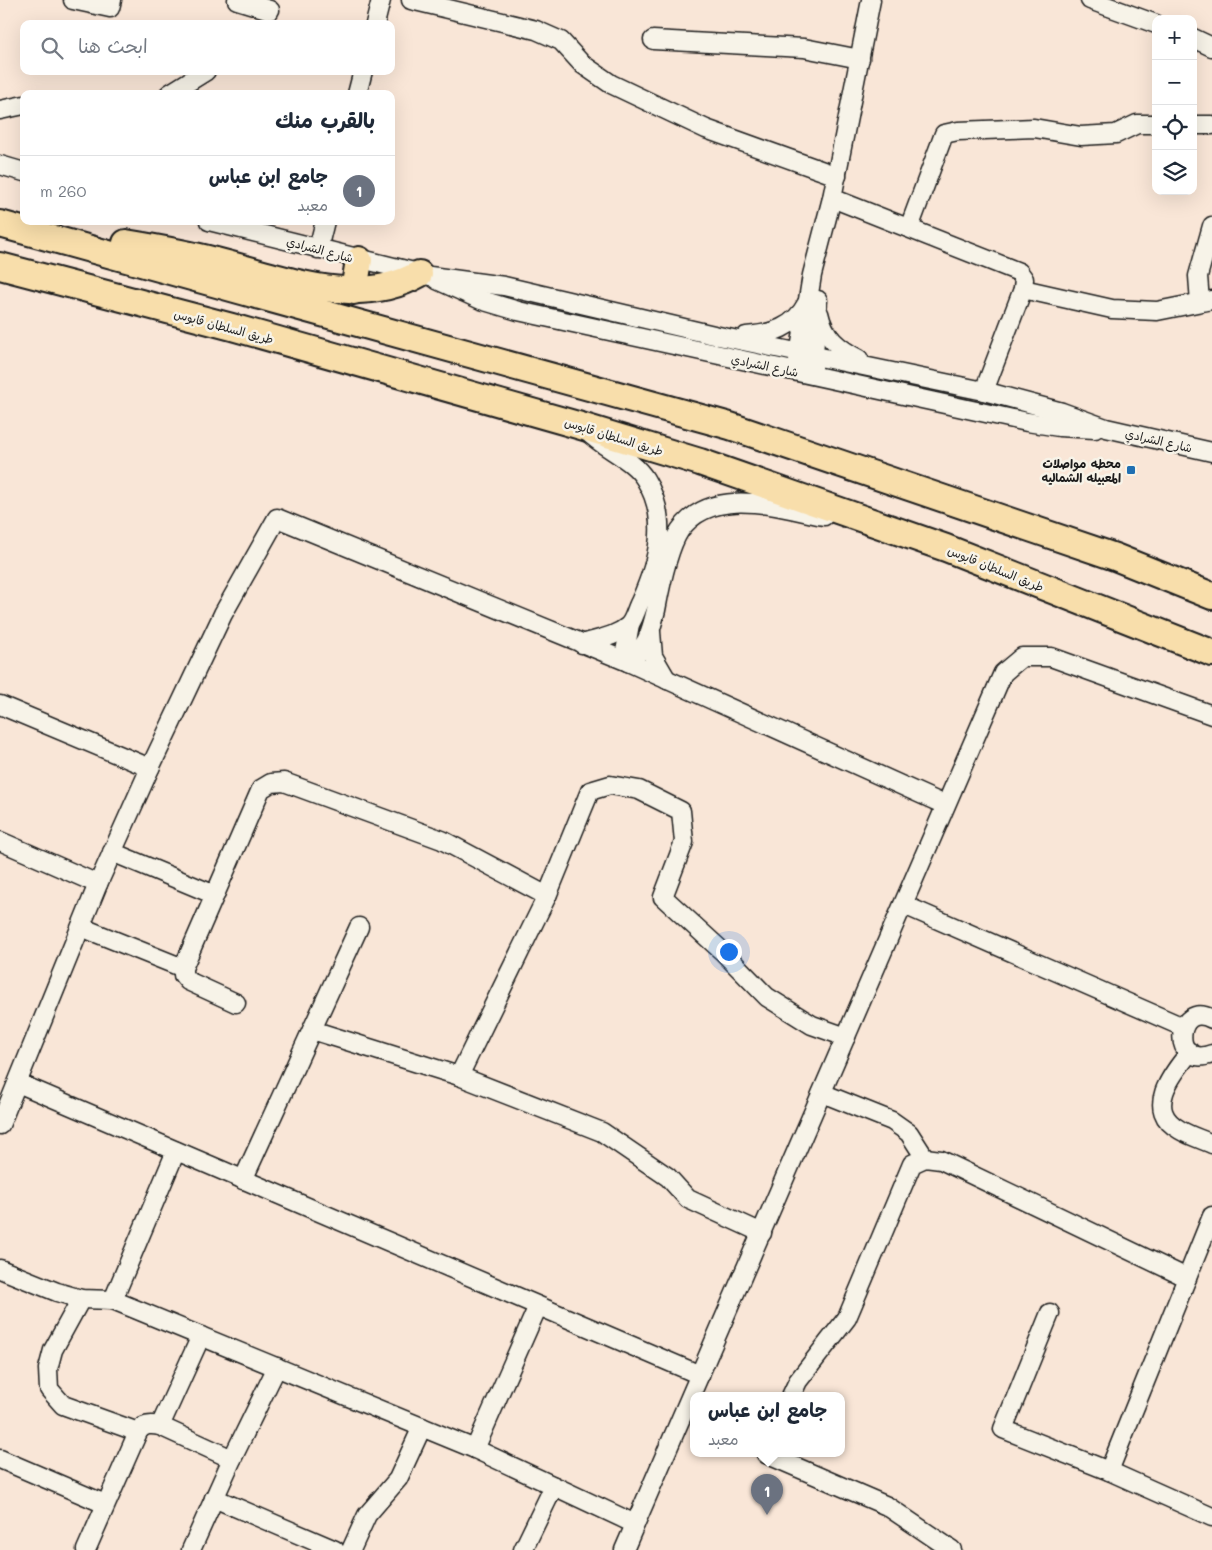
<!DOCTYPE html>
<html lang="ar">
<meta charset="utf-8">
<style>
:root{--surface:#fff;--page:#f6f6f7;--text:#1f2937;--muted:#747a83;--line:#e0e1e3;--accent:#7c3aed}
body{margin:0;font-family:Mali,"Playpen Sans Arabic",sans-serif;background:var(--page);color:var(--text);direction:rtl}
.controls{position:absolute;right:15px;top:15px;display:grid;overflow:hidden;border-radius:10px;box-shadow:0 5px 20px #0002}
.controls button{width:45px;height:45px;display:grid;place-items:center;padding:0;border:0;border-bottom:1px solid var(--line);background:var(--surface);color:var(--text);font:25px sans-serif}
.you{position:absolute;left:728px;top:951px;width:18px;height:18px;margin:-12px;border:4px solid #fff;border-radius:50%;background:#1a73e8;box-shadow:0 0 0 8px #1a73e833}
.badge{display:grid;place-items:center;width:32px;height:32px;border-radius:50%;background:var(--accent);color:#fff;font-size:16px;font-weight:700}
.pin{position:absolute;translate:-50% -41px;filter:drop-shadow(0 1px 2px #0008)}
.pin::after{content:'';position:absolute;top:26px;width:18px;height:15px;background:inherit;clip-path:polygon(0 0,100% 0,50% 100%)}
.popup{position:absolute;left:690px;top:1392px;width:155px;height:65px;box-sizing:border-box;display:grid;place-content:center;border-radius:10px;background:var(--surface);filter:drop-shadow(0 1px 4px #0005);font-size:16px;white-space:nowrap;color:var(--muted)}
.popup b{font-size:19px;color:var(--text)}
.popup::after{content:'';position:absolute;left:50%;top:100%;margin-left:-10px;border:10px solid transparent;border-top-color:var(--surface)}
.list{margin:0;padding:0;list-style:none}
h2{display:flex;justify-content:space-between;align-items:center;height:65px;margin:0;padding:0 20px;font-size:21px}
h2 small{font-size:16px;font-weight:400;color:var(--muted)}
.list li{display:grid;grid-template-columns:32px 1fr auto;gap:15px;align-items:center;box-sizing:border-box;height:70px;padding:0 20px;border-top:1px solid var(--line)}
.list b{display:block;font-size:19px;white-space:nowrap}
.list p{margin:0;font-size:16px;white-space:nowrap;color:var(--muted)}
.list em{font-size:16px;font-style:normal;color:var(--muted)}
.icon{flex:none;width:28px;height:28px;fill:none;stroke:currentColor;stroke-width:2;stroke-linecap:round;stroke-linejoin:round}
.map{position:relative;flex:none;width:1212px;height:1550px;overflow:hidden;direction:ltr}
.search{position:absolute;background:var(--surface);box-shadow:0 5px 20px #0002;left:20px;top:20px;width:375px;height:55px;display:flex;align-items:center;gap:12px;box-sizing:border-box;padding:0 18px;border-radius:10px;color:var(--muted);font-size:19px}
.panel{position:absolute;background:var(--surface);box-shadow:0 5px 20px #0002;left:20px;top:90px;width:375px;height:135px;border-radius:10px;direction:rtl}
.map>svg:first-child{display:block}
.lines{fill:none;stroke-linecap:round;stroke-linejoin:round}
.minor-casing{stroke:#1c1c1c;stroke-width:21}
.highway-casing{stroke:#1c1c1c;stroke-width:30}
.minor{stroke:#f7f3e8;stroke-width:18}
.highway{stroke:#f8deab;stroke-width:26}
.poi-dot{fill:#1f6fb2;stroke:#f7f3e8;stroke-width:2}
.labels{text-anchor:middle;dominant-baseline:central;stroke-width:5;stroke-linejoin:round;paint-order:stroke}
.street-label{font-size:12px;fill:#1c1c1c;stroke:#f7f3e8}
.poi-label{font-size:12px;font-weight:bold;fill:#1c1c1c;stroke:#f7f3e8;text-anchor:end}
</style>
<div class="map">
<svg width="1212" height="1550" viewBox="0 0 1212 1550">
<rect width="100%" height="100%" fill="#f9e6d7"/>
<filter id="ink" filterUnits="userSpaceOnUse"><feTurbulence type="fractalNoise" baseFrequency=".02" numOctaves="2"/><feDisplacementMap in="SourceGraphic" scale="10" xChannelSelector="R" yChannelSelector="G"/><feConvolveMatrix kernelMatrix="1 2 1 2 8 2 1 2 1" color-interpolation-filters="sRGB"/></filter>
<g filter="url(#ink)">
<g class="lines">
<defs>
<g id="minor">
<path d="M73,0L110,8L112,0"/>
<path d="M237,0L270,10"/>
<path d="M411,0L536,30L561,41L582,64L611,84L706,129L837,176"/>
<path d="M1090,0L1156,24"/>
<path d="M375,24L381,0"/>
<path d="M1193,38L1212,47"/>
<path d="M653,40L804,48L860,59"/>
<path d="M169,94L206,71"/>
<path d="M357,94L363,71"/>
<path d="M0,110L24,105"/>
<path d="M1193,125H1212"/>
<path d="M0,165L24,172"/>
<path d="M832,198L1019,272L1024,279L1023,289L984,391"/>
<path d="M209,221L430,276L504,286L714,335L984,391L1062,412L1106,428L1212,452"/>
<path d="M909,228L944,134L958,131L1034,128L1081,136L1116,134L1137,124H1156"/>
<path d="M318,249L325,221"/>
<path d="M437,280L481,300L518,311L1027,422L1059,427L1095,429"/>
<path d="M1023,289L1112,309L1157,311L1212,300"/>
<path d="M1200,302L1198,276L1212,226"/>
<path d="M819,313C824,337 838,348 859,359"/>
<path d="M746,336C772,334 794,328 807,303"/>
<path d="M798,362L812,275L832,198L871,0"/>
<path d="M813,367L818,300"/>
<path d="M630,624L625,652L628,662C646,650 651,631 656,610C660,588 668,548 680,530C713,484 780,508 824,516"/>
<path d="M651,632L653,656L667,680"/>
<path d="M582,644C598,639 615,637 628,626C634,621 636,609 640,602C658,562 670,519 645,479C632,458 604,449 587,431"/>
<path d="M0,705L150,768"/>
<path d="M0,841L98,884"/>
<path d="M112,852L215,895"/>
<path d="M904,905L1183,1027"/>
<path d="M81,927L183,968"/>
<path d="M236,1003L188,981L183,975V968L261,789L271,783L284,782L442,840L547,896"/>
<path d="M1212,1019C1176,999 1169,1070 1212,1054"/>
<path d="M312,1030L459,1076L602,1132L668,1177L688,1199L762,1233"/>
<path d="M1190,1052C1172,1074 1143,1110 1180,1130C1190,1136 1201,1139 1212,1144"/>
<path d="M459,1076L547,896L590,791L610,785L639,790L681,811L684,842L663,897L722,951L767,997L812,1025L846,1037"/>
<path d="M18,1083L700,1375"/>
<path d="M822,1093L892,1121L909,1133L925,1158"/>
<path d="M0,1125L98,884L150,768L223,614L277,518L628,662L945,805"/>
<path d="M243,1180L359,927"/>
<path d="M0,1269L57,1292L81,1299L113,1300L475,1449L538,1306"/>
<path d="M81,1299L53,1350L48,1369L49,1389L63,1405L138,1432"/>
<path d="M113,1300L176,1151"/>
<path d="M1050,1313L1003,1429L1109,1471L1212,1216"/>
<path d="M791,1396L798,1381L847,1318L912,1164L925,1158L941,1160L1187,1278"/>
<path d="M160,1426L201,1336"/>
<path d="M475,1449L635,1524"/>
<path d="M766,1454L887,1506L952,1550"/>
<path d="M0,1459L105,1504"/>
<path d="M232,1459L277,1367"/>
<path d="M1109,1471L1212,1517"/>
<path d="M214,1498L335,1550"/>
<path d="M86,1550L138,1432C143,1424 151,1424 160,1426L232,1459L191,1550"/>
<path d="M351,1550L367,1515L398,1479L422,1427"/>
<path d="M523,1550L554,1486"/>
<path d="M624,1550L1003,673L1022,657H1051L1212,715"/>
</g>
<g id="highway">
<path d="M0,224L730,426L1115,557L1212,596"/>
<path d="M126,243C156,248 186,253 216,261C281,277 355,310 419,274"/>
<path d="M0,266L232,327L581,426L700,462L946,548L1212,653"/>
<path d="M354,291L359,260"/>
</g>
</defs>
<use href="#minor" class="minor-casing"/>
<use href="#highway" class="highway-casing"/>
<use href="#minor" class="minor"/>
<use href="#highway" class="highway"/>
</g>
</g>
<rect class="poi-dot" x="1126" y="465" width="10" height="10" rx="2.5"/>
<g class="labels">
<g class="street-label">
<text transform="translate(320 249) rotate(15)">شارع الشرادي</text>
<text transform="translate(224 326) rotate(15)">طريق السلطان قابوس</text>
<text transform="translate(765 365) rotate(12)">شارع الشرادي</text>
<text transform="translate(614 436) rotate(17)">طريق السلطان قابوس</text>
<text transform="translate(1159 440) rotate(13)">شارع الشرادي</text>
<text transform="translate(996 568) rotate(22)">طريق السلطان قابوس</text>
</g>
<g class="poi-label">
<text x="1121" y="463">محطه مواصلات<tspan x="1121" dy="14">المعبيله الشماليه</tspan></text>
</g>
</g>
</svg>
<div class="controls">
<button>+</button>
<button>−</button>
<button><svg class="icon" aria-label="locate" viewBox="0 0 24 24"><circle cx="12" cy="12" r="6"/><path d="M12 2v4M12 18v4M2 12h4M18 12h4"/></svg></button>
<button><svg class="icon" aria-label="layers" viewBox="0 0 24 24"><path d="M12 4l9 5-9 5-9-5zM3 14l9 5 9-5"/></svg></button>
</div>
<div class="you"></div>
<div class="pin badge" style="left:767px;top:1515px;background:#6b7280">1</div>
<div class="popup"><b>جامع ابن عباس</b>معبد</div>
<div class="search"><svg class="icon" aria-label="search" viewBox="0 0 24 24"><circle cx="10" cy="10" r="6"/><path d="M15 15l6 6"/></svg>ابحث هنا</div>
<section class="panel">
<h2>بالقرب منك<small></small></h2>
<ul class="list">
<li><span class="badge" style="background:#6b7280">1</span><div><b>جامع ابن عباس</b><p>معبد</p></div><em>260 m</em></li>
</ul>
</section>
</div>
